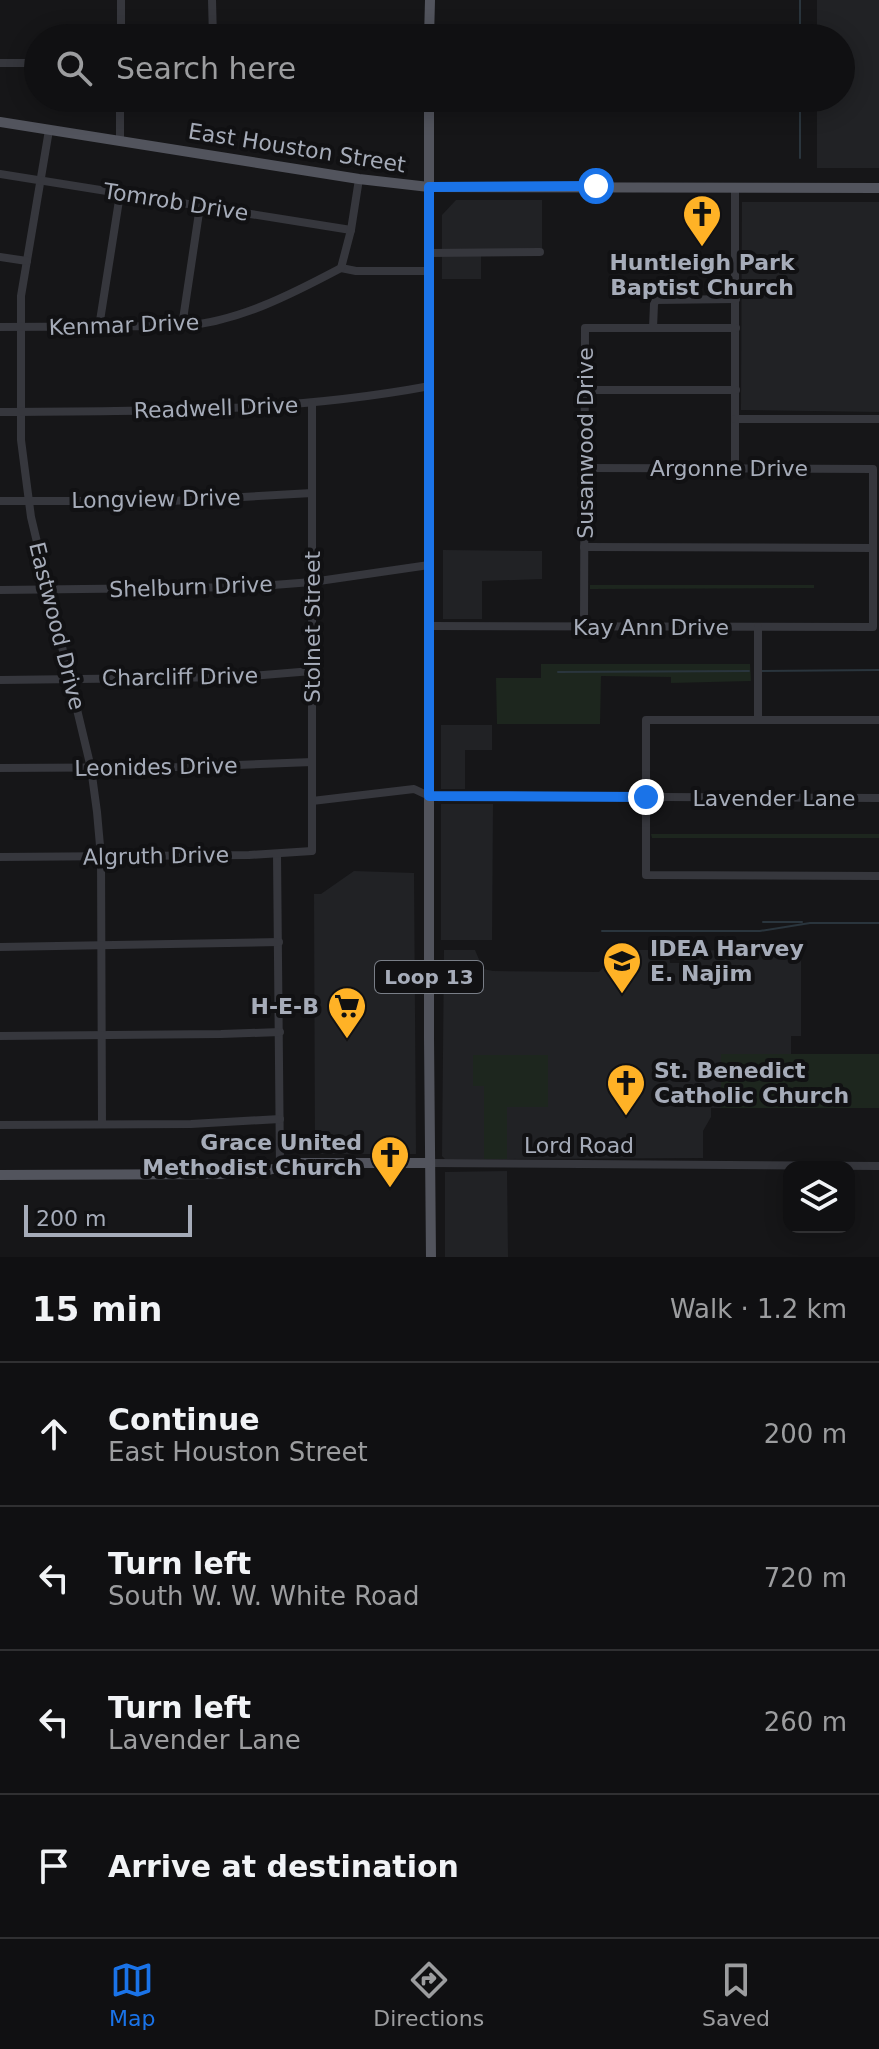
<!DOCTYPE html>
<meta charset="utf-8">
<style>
:root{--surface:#101012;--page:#1e1e20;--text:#f1f3f6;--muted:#9c9d9f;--line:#303032;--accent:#1a73e8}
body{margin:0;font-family:"DejaVu Sans",sans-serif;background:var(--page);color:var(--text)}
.controls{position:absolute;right:24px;bottom:24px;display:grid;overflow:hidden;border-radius:16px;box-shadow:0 4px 20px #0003}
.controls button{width:72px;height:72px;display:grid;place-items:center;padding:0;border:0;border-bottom:2px solid var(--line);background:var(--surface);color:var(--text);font:40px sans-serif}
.scale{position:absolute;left:24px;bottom:20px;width:168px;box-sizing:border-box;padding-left:8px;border:4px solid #a6acb9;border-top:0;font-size:22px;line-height:28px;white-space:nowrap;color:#a6acb9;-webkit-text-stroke:6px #111113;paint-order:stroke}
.stop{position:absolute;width:24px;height:24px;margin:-18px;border:6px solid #1a73e8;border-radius:50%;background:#fff}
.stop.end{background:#1a73e8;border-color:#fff;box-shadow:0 2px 8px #0008}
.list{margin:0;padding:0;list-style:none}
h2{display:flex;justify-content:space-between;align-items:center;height:104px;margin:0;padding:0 32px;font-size:34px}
h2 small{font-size:26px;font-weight:400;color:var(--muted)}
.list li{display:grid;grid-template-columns:52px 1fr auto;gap:24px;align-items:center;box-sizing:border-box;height:144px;padding:0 32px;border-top:2px solid var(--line)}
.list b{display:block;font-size:30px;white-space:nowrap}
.list p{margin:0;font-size:26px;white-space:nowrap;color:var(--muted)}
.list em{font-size:26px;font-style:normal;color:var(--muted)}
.icon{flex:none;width:44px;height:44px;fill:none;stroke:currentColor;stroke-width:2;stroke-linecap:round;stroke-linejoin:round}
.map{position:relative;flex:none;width:879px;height:1257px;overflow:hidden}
.search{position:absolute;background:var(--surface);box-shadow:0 4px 20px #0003;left:24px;right:24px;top:24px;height:88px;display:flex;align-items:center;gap:20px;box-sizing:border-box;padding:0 28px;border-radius:44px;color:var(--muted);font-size:30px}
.sheet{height:680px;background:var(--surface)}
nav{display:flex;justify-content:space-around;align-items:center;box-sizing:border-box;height:112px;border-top:2px solid var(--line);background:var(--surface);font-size:22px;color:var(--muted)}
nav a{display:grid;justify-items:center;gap:4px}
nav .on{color:var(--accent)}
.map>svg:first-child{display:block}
.built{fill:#212225}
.green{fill:#1d261e}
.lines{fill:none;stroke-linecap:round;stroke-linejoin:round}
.stream{stroke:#2a353d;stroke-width:2}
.minor{stroke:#36373d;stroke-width:8}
.major{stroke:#52545d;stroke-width:10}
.route{stroke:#1a73e8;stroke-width:10}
.labels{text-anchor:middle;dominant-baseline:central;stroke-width:8;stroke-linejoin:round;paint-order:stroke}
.shield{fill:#111113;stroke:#797e87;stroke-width:2}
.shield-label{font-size:20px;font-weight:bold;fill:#a6acb9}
.street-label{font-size:22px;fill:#a6acb9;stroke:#111113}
.poi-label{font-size:22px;font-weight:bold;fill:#a6acb9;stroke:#111113;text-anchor:start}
</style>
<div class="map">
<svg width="879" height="1257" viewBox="0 0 879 1257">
<rect width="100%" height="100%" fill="#161618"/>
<g class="built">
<path d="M817,0H879V168H817V98H841V38H817Z"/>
<path d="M456,200H542V249H442V215Z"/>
<path d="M742,202H879V412L741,410Z"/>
<rect x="442" y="256" width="39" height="23"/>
<path d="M443,550L542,551V579L482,581V619H443Z"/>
<path d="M441,725H492V750H465V789H441Z"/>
<path d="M441,804H493L492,940H441Z"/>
<path d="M354,871L414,873L416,1154H315L314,894H321Z"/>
<path d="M444,950H475L483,969L493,971L599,972L607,964V954L610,950H666L669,953L670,963H684L685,954L689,950L797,951L801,955V1036H791V1055L721,1054V1108H711V1117L703,1131V1158L507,1159V1107L548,1106V1055H473V1086H484V1159H445L442,1156Z"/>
<path d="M507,1171L508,1257H445V1172Z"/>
</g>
<g class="green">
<path d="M590,554V585H814V588L590,589V620Z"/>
<path d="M541,664H750L751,681L671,683V677L601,676L600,724H497L496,678H541Z"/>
<path d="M651,834H879V838H652Z"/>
<rect x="721" y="1054" width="158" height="54"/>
<path d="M473,1055H548V1107H507V1159H484V1086H473Z"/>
</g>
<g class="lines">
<g class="stream">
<path d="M800,38V0"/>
<path d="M800,158V98"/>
<path d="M762,671L879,670"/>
<path d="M558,672L749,671"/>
<path d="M763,922H802"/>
<path d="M602,931H760L810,923H879"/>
</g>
<g class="minor">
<path d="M121,0V38"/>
<path d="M212,0L213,38"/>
<path d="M0,63H38"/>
<path d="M49,130L21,296V440L31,517L91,768L97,812L101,857L102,1124"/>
<path d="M120,141V98"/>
<path d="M0,174L351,230"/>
<path d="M735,187V468"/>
<path d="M429,253L540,252"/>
<path d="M0,257L27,261"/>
<path d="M341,268L356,271H429"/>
<path d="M182,326L200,206"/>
<path d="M0,327L182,326C238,322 292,294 341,268L351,230L359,179"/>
<path d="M99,327L120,194"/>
<path d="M653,328L654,304L656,300L736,299"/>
<path d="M585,390H736"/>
<path d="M0,412C146,411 285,413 430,386"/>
<path d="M735,419H879"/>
<path d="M0,501H171L312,493"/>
<path d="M584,547L873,548"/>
<path d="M0,590L249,587L312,582L429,565"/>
<path d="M430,626L873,627V469L585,468"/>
<path d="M584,626L585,328H736"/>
<path d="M0,680L237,677L312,671"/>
<path d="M758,720V627"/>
<path d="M879,720H646V875L879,876"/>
<path d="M0,768L188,767L312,762"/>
<path d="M312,801L414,789L429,796L879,798"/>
<path d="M277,854L280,1167"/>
<path d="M0,857L249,855L312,851V403"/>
<path d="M0,947L279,942"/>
<path d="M0,1036L221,1034L280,1032"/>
<path d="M0,1125L191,1124L280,1119"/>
<path d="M429,1163L879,1166"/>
</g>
<g class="major">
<path d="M429,38L430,0"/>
<path d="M429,98V1038L431,1257"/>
<path d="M0,122L359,179L429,187L879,188"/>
<path d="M0,1175L234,1174L261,1172L296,1163H429"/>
</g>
</g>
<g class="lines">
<path class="route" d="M596,186L429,187V796L646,797"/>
</g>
<defs>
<symbol id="church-pin" viewBox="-11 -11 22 30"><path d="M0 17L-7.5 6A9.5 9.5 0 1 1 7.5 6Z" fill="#ffb226" stroke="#111113"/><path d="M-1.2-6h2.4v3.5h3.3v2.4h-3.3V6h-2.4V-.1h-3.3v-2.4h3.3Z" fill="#111"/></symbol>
<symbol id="school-pin" viewBox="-11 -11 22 30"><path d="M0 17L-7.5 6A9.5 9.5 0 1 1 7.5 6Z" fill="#ffb226" stroke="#111113"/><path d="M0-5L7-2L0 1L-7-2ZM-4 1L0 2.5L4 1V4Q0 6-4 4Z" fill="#111"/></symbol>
<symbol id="supermarket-pin" viewBox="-11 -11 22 30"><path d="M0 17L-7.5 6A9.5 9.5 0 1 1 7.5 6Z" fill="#ffb226" stroke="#111113"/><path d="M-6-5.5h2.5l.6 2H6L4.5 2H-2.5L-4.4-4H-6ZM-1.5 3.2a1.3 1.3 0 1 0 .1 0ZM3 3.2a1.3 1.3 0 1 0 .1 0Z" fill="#111"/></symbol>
</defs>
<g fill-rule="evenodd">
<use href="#church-pin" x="680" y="192" width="44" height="60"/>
<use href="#school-pin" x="600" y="939" width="44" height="60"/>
<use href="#supermarket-pin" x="325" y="984" width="44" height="60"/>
<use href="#church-pin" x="604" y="1061" width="44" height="60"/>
<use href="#church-pin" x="368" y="1133" width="44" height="60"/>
</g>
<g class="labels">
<rect class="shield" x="375" y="961" width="108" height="32" rx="6"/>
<g class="shield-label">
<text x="429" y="977">Loop 13</text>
</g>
<g class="street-label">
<text transform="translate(297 148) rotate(9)">East Houston Street</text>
<text transform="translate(176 202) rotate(9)">Tomrob Drive</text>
<text transform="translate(124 325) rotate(-2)">Kenmar Drive</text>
<text transform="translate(216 408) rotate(-2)">Readwell Drive</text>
<text transform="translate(585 443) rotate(-90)">Susanwood Drive</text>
<text x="729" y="468">Argonne Drive</text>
<text transform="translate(156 499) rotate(-1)">Longview Drive</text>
<text transform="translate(191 587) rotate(-2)">Shelburn Drive</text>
<text transform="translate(57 626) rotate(76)">Eastwood Drive</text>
<text transform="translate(312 627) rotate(-90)">Stolnet Street</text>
<text x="651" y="627">Kay Ann Drive</text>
<text transform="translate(180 677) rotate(-1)">Charcliff Drive</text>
<text transform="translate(156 767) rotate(-1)">Leonides Drive</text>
<text x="774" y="798">Lavender Lane</text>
<text transform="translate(156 856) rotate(-1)">Algruth Drive</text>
<text x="579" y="1145">Lord Road</text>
</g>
<g class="poi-label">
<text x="702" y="262" text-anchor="middle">Huntleigh Park<tspan x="702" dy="25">Baptist Church</tspan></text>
<text x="650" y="948">IDEA Harvey<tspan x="650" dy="25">E. Najim</tspan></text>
<text x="319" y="1006" text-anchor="end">H-E-B</text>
<text x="654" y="1070">St. Benedict<tspan x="654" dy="25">Catholic Church</tspan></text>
<text x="362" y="1142" text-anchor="end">Grace United<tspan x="362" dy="25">Methodist Church</tspan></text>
</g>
</g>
</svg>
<div class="controls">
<button><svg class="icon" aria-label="layers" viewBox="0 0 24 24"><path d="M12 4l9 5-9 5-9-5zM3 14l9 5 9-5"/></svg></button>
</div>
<div class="scale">200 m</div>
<div class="stop" style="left:596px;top:186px"></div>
<div class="stop end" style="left:646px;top:797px"></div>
<div class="search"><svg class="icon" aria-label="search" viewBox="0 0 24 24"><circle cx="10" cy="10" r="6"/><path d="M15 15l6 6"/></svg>Search here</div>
</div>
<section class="sheet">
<h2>15 min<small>Walk · 1.2 km</small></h2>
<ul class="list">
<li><svg class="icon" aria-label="ahead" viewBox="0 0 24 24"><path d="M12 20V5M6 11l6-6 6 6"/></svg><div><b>Continue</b><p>East Houston Street</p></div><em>200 m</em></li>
<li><svg class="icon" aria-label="left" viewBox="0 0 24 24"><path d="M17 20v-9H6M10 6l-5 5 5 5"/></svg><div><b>Turn left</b><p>South W. W. White Road</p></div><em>720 m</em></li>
<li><svg class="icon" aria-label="left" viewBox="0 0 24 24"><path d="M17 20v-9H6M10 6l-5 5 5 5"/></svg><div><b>Turn left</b><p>Lavender Lane</p></div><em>260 m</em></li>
<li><svg class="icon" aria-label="arrive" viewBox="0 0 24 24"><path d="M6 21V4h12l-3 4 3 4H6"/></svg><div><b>Arrive at destination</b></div></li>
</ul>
</section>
<nav>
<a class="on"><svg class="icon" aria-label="map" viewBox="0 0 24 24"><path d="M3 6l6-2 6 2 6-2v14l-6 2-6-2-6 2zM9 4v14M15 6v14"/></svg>Map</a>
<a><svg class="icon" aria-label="directions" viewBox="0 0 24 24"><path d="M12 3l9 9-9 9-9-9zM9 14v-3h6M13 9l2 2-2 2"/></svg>Directions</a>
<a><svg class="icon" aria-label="saved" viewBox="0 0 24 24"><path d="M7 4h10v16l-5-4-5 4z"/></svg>Saved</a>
</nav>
